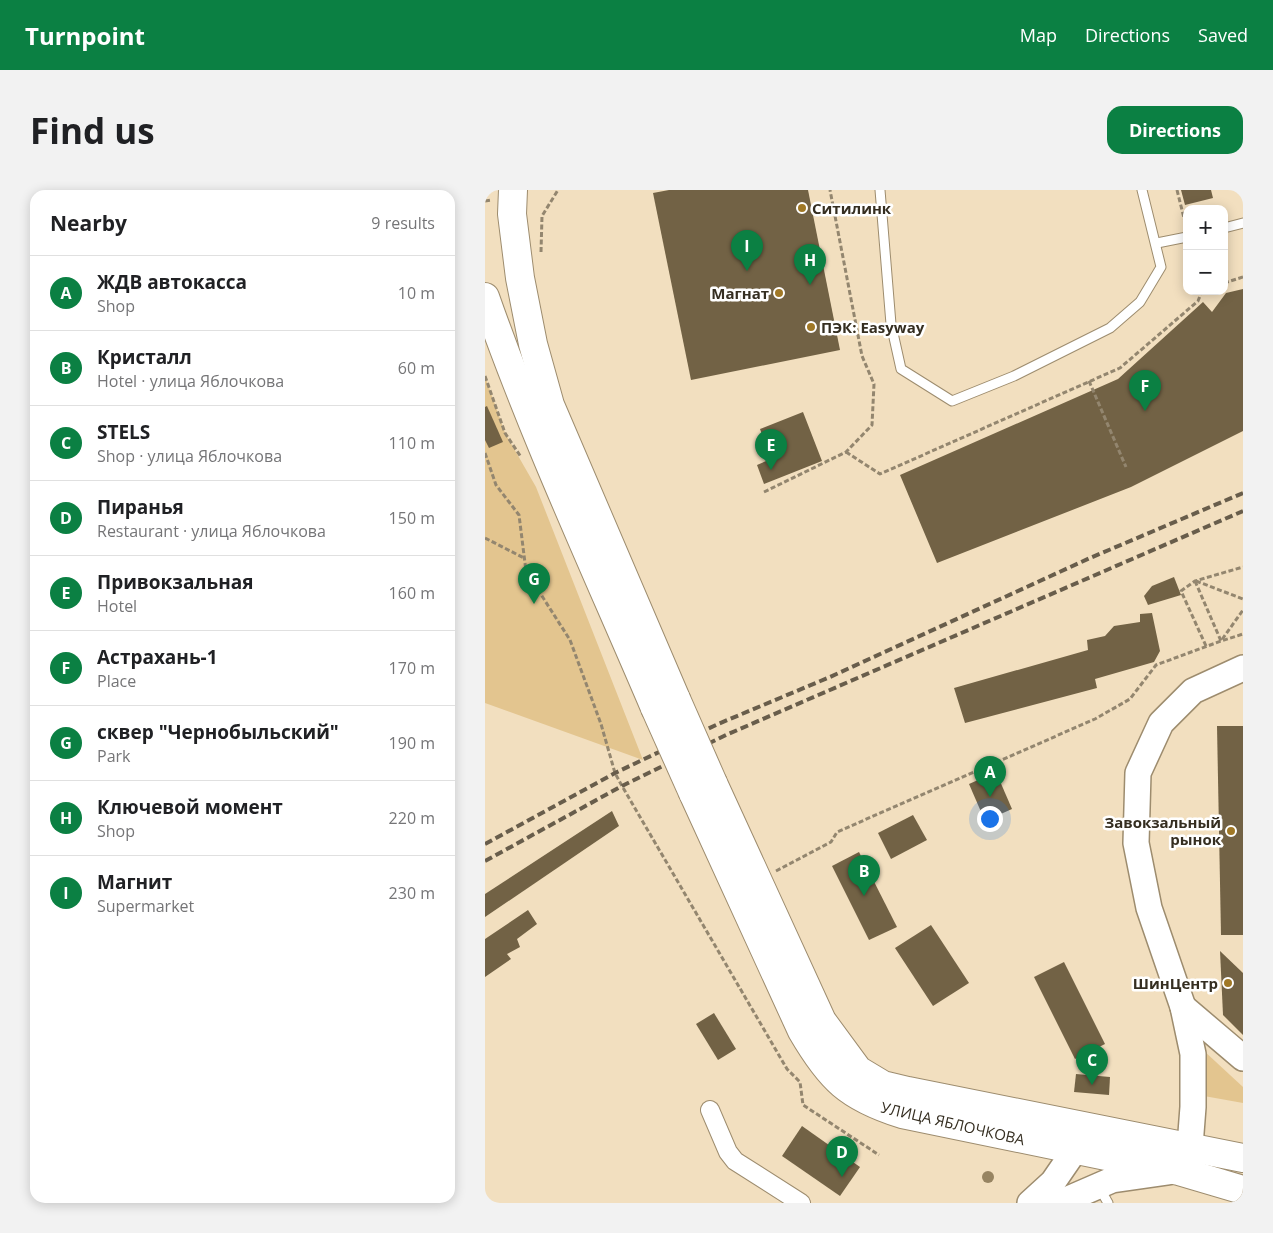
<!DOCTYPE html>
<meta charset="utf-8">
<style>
:root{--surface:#fff;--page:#f2f2f2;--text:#202124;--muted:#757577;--line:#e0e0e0;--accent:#0b8043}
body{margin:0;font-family:"Open Sans",sans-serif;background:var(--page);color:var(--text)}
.controls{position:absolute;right:15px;top:15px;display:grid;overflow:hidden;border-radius:10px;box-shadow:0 2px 12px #0003}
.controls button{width:45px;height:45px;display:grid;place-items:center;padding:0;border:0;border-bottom:1px solid var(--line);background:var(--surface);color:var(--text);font:25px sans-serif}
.you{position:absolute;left:504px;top:628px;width:18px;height:18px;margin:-12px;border:4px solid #fff;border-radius:50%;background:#1a73e8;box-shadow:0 0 0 8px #1a73e833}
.badge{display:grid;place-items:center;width:32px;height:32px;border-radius:50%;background:var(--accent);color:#fff;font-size:16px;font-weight:700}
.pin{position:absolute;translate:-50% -41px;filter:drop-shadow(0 1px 2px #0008)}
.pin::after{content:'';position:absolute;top:26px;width:18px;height:15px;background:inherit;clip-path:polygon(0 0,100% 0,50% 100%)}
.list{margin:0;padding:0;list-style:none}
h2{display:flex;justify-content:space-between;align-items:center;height:65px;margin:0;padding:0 20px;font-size:21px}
h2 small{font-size:16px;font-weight:400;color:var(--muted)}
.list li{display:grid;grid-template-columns:32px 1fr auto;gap:15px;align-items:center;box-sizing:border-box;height:75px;padding:0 20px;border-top:1px solid var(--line)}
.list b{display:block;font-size:19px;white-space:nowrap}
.list p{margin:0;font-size:16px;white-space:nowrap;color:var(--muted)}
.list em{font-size:16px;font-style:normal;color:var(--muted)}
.map{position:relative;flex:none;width:758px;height:1013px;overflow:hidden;border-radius:15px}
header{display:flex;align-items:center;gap:30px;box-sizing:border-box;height:70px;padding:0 25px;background:var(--accent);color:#fff}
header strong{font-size:24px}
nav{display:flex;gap:28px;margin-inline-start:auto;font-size:18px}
.intro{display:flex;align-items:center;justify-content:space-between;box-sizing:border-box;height:120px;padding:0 30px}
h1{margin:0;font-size:35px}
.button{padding:12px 22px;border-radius:15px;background:var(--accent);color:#fff;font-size:18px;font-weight:700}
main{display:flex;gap:30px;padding:0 30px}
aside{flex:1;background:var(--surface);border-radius:15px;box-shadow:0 2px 12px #0003}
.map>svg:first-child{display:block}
.green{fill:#e3c58f}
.building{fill:#726245}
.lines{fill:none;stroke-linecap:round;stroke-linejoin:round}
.lane-casing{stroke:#9d8c6e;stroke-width:11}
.street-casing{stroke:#9d8c6e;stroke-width:20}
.secondary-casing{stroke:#9d8c6e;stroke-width:28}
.primary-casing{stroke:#9d8c6e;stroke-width:30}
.path{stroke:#93866f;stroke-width:3;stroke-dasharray:5 2.5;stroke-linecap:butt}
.lane{stroke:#fff;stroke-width:9}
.street{stroke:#fff;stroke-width:18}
.secondary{stroke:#fff;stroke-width:25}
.primary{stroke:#fff;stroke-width:28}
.rail{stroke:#685d4b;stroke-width:4;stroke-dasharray:8 4;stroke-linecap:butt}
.primary-bridge-casing{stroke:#9d8c6e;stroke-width:30;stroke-linecap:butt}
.primary-bridge{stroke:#fff;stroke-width:28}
.tree{fill:#978462}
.poi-dot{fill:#a07826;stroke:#fff;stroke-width:2}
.labels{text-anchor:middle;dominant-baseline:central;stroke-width:5;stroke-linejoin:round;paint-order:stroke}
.poi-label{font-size:15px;font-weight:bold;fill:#352e21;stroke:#fff;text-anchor:end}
.street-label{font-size:15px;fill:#352e21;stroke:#fff}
</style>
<header>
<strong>Turnpoint</strong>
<nav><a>Map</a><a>Directions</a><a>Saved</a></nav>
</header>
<div class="intro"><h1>Find us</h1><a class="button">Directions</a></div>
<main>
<aside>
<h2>Nearby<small>9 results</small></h2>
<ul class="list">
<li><span class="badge">A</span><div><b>ЖДВ автокасса</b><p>Shop</p></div><em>10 m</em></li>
<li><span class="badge">B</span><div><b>Кристалл</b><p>Hotel · улица Яблочкова</p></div><em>60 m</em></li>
<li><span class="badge">C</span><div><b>STELS</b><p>Shop · улица Яблочкова</p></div><em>110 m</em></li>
<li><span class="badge">D</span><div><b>Пиранья</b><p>Restaurant · улица Яблочкова</p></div><em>150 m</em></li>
<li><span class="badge">E</span><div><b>Привокзальная</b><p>Hotel</p></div><em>160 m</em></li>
<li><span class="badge">F</span><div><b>Астрахань-1</b><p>Place</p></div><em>170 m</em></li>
<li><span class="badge">G</span><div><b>сквер &quot;Чернобыльский&quot;</b><p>Park</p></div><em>190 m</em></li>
<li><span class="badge">H</span><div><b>Ключевой момент</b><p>Shop</p></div><em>220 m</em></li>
<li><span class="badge">I</span><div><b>Магнит</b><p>Supermarket</p></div><em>230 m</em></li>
</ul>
</aside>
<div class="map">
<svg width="758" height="1013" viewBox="0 0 758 1013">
<rect width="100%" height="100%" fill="#f2dfbf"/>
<g class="green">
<path d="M0,186L20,243L51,297L158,570L0,513Z"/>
<path d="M718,860L758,897V913L719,906Z"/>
</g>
<g class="building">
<path d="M184,0H323L355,160L206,190L168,3Z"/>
<path d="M696,0H726L728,8L700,15Z"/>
<path d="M758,99V241L646,297L452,373L415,285L633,189L718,112L727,122L741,103Z"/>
<path d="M2,216L18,252L4,258L0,250V217Z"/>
<path d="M318,222L337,271L279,294L272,275L286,269L275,239Z"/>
<path d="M689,387L696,405L663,415L659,406L667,396Z"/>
<path d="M667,423L675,461L669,472L610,489L612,498L480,533L469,498L603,460L602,450L620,446L629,436L655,432V424Z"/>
<path d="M732,536H758V745H736Z"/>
<path d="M511,582L527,619L500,631L484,594Z"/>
<path d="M127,621L134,636L0,727V704Z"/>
<path d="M428,625L442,650L406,669L393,643Z"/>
<path d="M374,662L412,737L384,750L347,676Z"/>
<path d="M43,720L52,734L32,749L35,757L22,764L26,769L0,787V749Z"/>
<path d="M446,735L484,793L448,816L410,758Z"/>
<path d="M735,761L758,783V845L738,825Z"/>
<path d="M579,772L620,854L590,869L549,787Z"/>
<path d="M229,823L251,859L233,870L211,834Z"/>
<path d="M591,884L625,887L624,905L589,902Z"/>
<path d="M317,936L375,977L355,1006L297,966Z"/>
</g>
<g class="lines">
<defs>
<g id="lane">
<path d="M395,0L406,134L416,179L467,211L529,186L625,138L655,112L676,77L657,0"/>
<path d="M739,38L758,33"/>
<path d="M672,53L702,47"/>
<path d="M614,997L623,1013"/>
</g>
<path id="street" d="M225,920L243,962L250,971L316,1013"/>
<g id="secondary">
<path d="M698,817L758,868"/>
<path d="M705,956L708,917V864L698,817L664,718L651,653L653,583L676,533L708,501L758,478"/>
<path d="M545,1013L568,992L590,960"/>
<path d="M574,1013L627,990L683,982"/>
</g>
<g id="primary">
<path d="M28,0L27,24L35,88L48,154L65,215L191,509"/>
<path d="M0,107C49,247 112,382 170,518"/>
<path d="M228,593L337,831L373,880L398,895L423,901L758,968"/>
<path d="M208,603L317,841C345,889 363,907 417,924L694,981L758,1000"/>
</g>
</defs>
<use href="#lane" class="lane-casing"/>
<use href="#street" class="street-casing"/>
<use href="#secondary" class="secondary-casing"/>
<use href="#primary" class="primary-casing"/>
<g class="path">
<path d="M692,0L701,36"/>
<path d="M0,11L7,10"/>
<path d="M56,62L57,26L73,0"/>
<path d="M739,93L758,87"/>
<path d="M0,186L20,243L36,267"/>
<path d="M604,191L641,277"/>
<path d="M361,262L395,284L635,178L713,111L717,101"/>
<path d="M0,263L11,295L34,325L41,381L85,450L116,534L130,583L137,596L302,879L315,892L318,915L394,965"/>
<path d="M279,302L361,262L387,235L389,194L377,166L345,0"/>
<path d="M0,348L39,368"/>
<path d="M710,391L736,451L758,444"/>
<path d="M711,391L758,409"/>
<path d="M721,456L696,401L710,391L758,377"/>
<path d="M291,681L346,652L352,642L610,529L645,509L671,475L736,451L758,420"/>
</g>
<use href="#lane" class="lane"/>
<use href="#street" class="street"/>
<use href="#secondary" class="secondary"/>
<use href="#primary" class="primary"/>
<g class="rail">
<path d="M0,654L130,583L233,534L345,487L605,368L758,303"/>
<path d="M0,671L137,596L241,545L758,321"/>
</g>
<defs>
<g id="primary-bridge">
<path d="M191,509L228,593"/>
<path d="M170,518L208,603"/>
</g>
</defs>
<use href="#primary-bridge" class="primary-bridge-casing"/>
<use href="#primary-bridge" class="primary-bridge"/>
</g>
<circle class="tree" cx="503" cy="987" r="6"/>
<g class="poi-dot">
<circle cx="317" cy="18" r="5"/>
<circle cx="294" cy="103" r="5"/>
<circle cx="326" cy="137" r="5"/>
<circle cx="746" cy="641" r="5"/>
<circle cx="743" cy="793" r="5"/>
</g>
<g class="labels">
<g class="poi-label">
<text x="327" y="18" text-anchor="start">Ситилинк</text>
<text x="284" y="103">Магнат</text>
<text x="336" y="137" text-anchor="start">ПЭК: Easyway</text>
<text x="736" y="632">Завокзальный<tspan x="736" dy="17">рынок</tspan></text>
<text x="733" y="793">ШинЦентр</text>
</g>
<g class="street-label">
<text transform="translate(468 933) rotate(13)">УЛИЦА ЯБЛОЧКОВА</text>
</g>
</g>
</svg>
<div class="controls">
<button>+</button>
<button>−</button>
</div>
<div class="you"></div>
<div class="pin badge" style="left:505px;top:607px">A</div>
<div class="pin badge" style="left:379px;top:706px">B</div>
<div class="pin badge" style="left:607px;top:895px">C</div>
<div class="pin badge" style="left:357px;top:987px">D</div>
<div class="pin badge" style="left:286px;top:280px">E</div>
<div class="pin badge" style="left:660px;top:221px">F</div>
<div class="pin badge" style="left:49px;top:414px">G</div>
<div class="pin badge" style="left:325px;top:95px">H</div>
<div class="pin badge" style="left:262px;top:81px">I</div>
</div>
</main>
